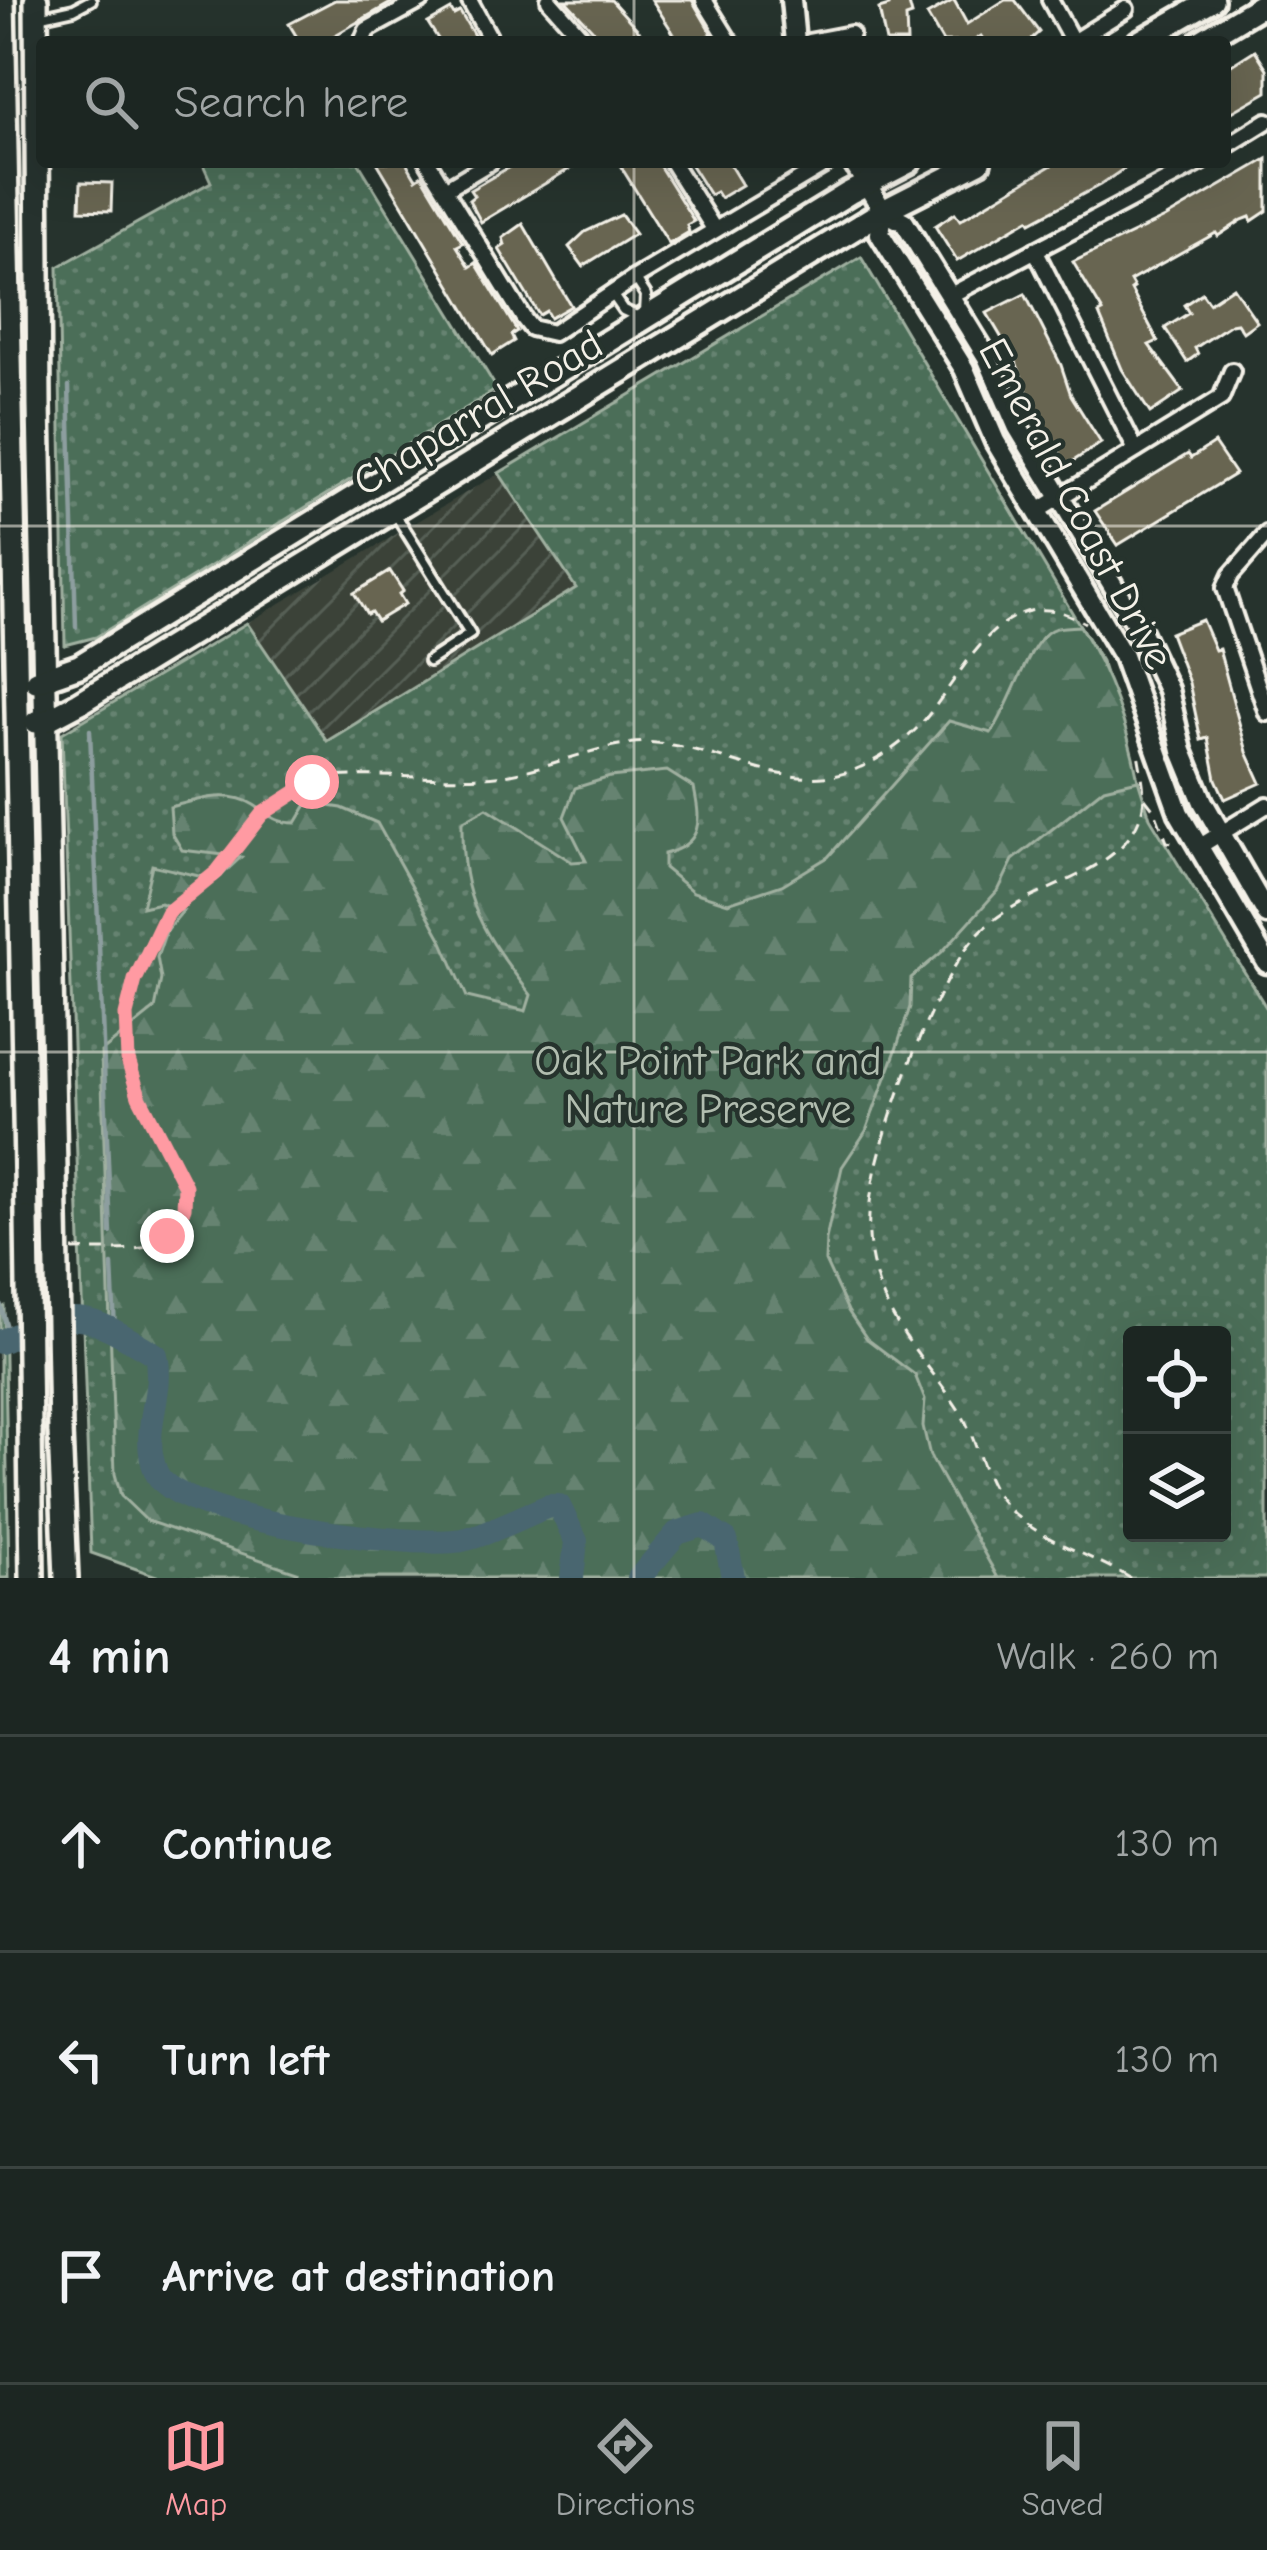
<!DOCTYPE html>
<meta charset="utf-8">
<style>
:root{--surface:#1c2622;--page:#252e2a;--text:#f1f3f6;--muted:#a0a5a5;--line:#3a4340;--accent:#ff9aa2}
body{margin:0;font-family:"Comic Neue",sans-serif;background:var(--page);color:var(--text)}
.controls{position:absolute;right:36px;bottom:36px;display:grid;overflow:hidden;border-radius:12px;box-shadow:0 12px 48px #0002}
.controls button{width:108px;height:108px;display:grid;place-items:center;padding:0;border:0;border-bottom:3px solid var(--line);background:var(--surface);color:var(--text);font:60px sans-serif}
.stop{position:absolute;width:36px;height:36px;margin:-27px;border:9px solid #ff9aa2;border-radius:50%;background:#fff}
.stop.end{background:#ff9aa2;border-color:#fff;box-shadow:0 3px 12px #0008}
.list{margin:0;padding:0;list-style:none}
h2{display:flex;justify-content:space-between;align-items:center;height:156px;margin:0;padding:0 48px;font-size:51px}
h2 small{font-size:39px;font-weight:400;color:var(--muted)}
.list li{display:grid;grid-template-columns:78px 1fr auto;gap:36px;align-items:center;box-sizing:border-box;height:216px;padding:0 48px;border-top:3px solid var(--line)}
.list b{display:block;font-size:45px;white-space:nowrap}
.list em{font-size:39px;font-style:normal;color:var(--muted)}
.icon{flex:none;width:66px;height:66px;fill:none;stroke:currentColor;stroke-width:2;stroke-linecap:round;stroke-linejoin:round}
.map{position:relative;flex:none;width:1267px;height:1578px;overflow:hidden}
.search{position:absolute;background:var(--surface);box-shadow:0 12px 48px #0002;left:36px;right:36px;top:36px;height:132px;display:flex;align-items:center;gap:30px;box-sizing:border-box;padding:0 42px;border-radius:12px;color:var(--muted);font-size:45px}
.sheet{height:804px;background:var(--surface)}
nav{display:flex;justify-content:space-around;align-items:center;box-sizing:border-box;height:168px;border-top:3px solid var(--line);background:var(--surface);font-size:33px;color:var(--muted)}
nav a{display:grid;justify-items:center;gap:6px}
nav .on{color:var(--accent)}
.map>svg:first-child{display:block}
.industrial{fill:url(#industrial-furrows)}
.green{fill:url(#green-dots);stroke:#a0b0a0;stroke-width:3;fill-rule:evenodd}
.forest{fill:url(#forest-firs);stroke:#a0b0a0;stroke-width:3}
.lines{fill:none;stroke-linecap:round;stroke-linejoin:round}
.stream{stroke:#8d9e9f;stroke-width:4.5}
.river{stroke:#49666f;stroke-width:24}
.building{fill:#676551;stroke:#f4f1e8;stroke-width:3}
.service-casing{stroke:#f4f1e8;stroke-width:16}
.minor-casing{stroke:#f4f1e8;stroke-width:22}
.tertiary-casing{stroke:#f4f1e8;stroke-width:27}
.secondary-casing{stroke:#f4f1e8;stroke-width:30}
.path{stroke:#f4f1e8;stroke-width:3;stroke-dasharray:12 9;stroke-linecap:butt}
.service{stroke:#26332d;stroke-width:8}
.minor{stroke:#26332d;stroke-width:14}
.tertiary{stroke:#26332d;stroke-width:18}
.secondary{stroke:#26332d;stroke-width:21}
.secondary-bridge-casing{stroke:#f4f1e8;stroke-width:30;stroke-linecap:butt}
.secondary-bridge{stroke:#26332d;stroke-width:21}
.route{stroke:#ff9aa2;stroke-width:15}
.grid{fill:none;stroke:#f4f1e8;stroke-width:3;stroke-opacity:0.55}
.labels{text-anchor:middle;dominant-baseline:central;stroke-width:9;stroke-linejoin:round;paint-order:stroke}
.street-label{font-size:42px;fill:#f4f1e8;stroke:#26332d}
.park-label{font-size:42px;fill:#b1bdaf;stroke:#26332d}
</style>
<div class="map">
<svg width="1267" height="1578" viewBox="0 0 1267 1578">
<defs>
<pattern id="industrial-furrows" width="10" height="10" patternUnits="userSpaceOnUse" patternTransform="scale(3)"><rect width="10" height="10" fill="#3a4238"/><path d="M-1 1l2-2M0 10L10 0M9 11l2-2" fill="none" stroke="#575e55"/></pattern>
<pattern id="green-dots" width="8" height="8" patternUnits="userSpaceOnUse" patternTransform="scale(3)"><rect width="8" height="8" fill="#4c6e59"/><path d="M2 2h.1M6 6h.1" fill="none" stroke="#668371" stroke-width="1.8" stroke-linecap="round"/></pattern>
<pattern id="forest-firs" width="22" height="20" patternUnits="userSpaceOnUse" patternTransform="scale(3)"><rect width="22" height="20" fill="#4c6e59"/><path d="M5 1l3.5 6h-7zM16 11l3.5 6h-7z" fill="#668371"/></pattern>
</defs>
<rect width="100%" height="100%" fill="#26332d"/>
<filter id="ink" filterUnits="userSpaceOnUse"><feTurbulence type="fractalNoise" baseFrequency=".00833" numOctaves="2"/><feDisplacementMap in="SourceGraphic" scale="24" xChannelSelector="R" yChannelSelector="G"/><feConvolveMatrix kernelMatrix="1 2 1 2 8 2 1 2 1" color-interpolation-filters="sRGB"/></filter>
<g filter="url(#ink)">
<path class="industrial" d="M499,473L577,588L327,741L247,623Z"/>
<g class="green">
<path d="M202,162H358L497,389L96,637L65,645L58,267L211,182Z"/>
<path d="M861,257L1101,661L1150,818L1267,1009V1578H162L91,1553L62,733L247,623L327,741L576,588L499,473ZM1132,1335H1222V1533H1132Z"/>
</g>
<g class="forest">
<path d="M1080,626C1110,676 1127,724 1138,780L1104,788L1013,860L999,889L942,952L911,978L910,1007L895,1053L866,1131L842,1167L826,1239L825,1261L848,1311L867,1339L915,1375L925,1400L923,1426L930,1456L998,1578H296L297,1572L147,1521L121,1496L115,1474L101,1052L155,1009L161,979L157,957L166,931L183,911L160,903L142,907L152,865L216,880L241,857L182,850L172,833L170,807C197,800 228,789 254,805C271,816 275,823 296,823L308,803L342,808L377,823L443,942L467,997L526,1011L531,995C483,933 461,903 462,822L487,808L572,862L586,861L564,817L575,788L610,777L667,771L694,788C701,822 703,844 664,854V868L693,892L728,903L782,885L828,857L949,721L991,733C1009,710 1028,642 1051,630C1059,626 1070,627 1080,626Z"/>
<path d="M4,1307L9,1578H0V1310Z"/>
</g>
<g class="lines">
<g class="stream">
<path d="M69,386L76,627"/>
<path d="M90,730L111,1233"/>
<path d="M112,1265L115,1331"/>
<path d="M0,1303L10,1338"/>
</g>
<g class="river">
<path d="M0,1342C78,1307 84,1312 156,1355C165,1395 139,1431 156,1472C177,1521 401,1546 454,1541C480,1539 522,1516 549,1506H559L576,1541L572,1578"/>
<path d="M639,1578L677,1533L703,1525L726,1540L733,1578"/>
</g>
</g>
<g class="building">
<path d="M335,0H396L323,42H300L289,24Z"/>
<path d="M565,0H611L649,42H604Z"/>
<path d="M652,0H692L712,34L705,38L707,42H679Z"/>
<path d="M888,0H908L912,15L906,17L907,42H886L879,9L889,6Z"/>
<path d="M954,0L967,24L1005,0H1015L1039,32L1028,42H985L981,36L972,42H943L927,15Z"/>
<path d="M451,10L454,15L460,12L478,42H440L428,23Z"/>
<path d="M1255,50L1267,69V92L1225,116V69Z"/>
<path d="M1267,159V211L1252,221L1250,217L1242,220L1218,236L1216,233L1130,281L1134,288L1131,290L1158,341L1149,345L1183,391L1150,413L1122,369L1099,314L1103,312L1073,262L1165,218Z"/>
<path d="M377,162H406L416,179L422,175L463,243L457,246L470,267L476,263L517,331L511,335L514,341L492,355Z"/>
<path d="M518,162H581L481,222L469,200L474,196L470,190Z"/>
<path d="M618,162H657L694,221L687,225L689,232L669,244Z"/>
<path d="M689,162H728L742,185L720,198L716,192L710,195Z"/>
<path d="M1057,162H1134L1100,185L1031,222L1029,219L957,261L935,226L955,213L960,220Z"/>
<path d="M81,182L112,183L111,211L80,210Z"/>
<path d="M621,215L635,234L583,266L569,247L585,232Z"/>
<path d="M523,224L571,306L550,318L546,311L539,315L499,249L505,245L503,238Z"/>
<path d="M1233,287L1257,322L1243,332L1237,323L1231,324L1195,348L1198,354L1187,362L1165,328L1189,313L1184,305L1202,293L1209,303Z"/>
<path d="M1025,294L1061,365L1071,395L1101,443L1067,465L1034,411L1016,362L987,313Z"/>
<path d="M1214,443L1235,474L1118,545L1095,511L1188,454L1191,458Z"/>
<path d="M390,571L403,591L399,594L405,604L377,621L371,612L367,614L354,593Z"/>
<path d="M1202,620L1215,650L1219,649L1247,752L1261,783L1225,799L1216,779L1208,738L1201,740L1189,683L1170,633Z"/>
</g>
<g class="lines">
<defs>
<g id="service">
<path d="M38,17L74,9L91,0"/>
<path d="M635,278L646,295L645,313"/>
<path d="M612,294L623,310L636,316"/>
<path d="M394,512L470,634L429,661"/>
</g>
<g id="minor">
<path d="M469,0L492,42"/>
<path d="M549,0L586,42"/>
<path d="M704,0L730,42"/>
<path d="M1050,0L1073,42"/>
<path d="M362,42L367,30L422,0"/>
<path d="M809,42L851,34"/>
<path d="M1073,42L1126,9"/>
<path d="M1225,147L1267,121"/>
<path d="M428,162L524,319L531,328L553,333L635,278L826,164"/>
<path d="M672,162L714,229"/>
<path d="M445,189L490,162"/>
<path d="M1035,250L1136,450"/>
<path d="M949,296L1202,162"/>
<path d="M1036,512L1221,398L1232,371"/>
<path d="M1267,534L1231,575L1225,588L1267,713"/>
<path d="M1197,848L1267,805"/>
</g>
<g id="tertiary">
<path d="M791,0L795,42"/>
<path d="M853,162L883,211L904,222L987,357L1017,426L1141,632L1168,690L1182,751L1203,802L1267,914"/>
<path d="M883,211L880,234L964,369L995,441L1123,656L1179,813L1267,963"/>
</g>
<g id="secondary">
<path d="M3,0L27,1218"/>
<path d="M36,0L39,406L56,1217"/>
<path d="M1139,42L1212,0"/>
<path d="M1200,42L1267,2"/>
<path d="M36,681L79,666L849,193L909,162"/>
<path d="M36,722L45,721L79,703L883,211L979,162"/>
<path d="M30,1430L32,1578"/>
<path d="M60,1431L66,1578"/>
</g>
</defs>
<use href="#service" class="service-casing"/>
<use href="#minor" class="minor-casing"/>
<use href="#tertiary" class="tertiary-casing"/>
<use href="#secondary" class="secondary-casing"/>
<g class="path">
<path d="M1145,798L1155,811L1167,842L1178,844"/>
<path d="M73,1250C98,1249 134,1253 156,1244C176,1235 187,1211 185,1190C184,1179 175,1168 170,1158C147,1115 121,1069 126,1019C130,986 146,933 171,910C186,895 206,884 220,868C257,826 273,792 331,777C386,773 441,781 496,776C547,771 607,738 656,743C723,748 793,799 861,767C882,758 905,741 920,725C965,676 1001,573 1085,623"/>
<path d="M1130,1578C1091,1554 1036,1540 1005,1505C983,1481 978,1443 962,1415C934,1369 890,1329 876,1276C868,1249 867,1222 871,1195C879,1133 932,991 971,942C1018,881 1128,882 1143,806C1146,789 1140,768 1138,752"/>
</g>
<use href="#service" class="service"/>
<use href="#minor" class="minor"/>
<use href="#tertiary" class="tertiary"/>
<use href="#secondary" class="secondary"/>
<defs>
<g id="secondary-bridge">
<path d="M56,1217L60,1431"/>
<path d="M27,1218L30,1430"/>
</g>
</defs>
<use href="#secondary-bridge" class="secondary-bridge-casing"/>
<use href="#secondary-bridge" class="secondary-bridge"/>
</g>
</g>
<g class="lines" filter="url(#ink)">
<path class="route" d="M167,1236L184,1208L185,1186L139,1096L128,1060L126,1015L135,980L167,913L217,872L262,814L312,782"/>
</g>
<path class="grid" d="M634,0V42M634,162V1578M0,526H1267M0,1052H1267"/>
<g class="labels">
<g class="street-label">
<text transform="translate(478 413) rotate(-31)">Chaparral Road</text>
<text transform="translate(1076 504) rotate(62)">Emerald Coast Drive</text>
</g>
<g class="park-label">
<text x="708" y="1061">Oak Point Park and<tspan x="708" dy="48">Nature Preserve</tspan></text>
</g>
</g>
</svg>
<div class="controls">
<button><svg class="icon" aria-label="locate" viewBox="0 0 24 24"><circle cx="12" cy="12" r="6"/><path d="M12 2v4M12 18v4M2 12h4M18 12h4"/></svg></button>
<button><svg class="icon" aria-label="layers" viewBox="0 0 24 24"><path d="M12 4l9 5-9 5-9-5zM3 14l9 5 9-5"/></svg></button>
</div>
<div class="stop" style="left:312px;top:782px"></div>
<div class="stop end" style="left:167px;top:1236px"></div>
<div class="search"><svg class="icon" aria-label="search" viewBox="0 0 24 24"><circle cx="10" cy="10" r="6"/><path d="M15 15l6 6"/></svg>Search here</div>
</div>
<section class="sheet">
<h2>4 min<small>Walk · 260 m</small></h2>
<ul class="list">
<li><svg class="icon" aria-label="ahead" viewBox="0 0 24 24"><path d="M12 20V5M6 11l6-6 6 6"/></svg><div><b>Continue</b></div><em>130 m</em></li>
<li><svg class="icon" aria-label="left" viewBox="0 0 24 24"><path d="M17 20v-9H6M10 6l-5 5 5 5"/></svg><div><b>Turn left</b></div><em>130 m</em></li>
<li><svg class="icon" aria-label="arrive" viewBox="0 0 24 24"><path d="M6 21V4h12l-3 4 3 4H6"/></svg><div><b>Arrive at destination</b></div></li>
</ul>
</section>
<nav>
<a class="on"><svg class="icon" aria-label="map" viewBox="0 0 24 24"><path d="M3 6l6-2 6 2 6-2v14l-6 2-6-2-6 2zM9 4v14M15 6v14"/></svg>Map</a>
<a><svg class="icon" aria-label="directions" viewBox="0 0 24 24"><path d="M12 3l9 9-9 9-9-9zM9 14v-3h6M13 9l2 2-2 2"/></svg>Directions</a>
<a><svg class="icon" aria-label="saved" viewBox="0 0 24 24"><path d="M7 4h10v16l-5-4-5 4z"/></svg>Saved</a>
</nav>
